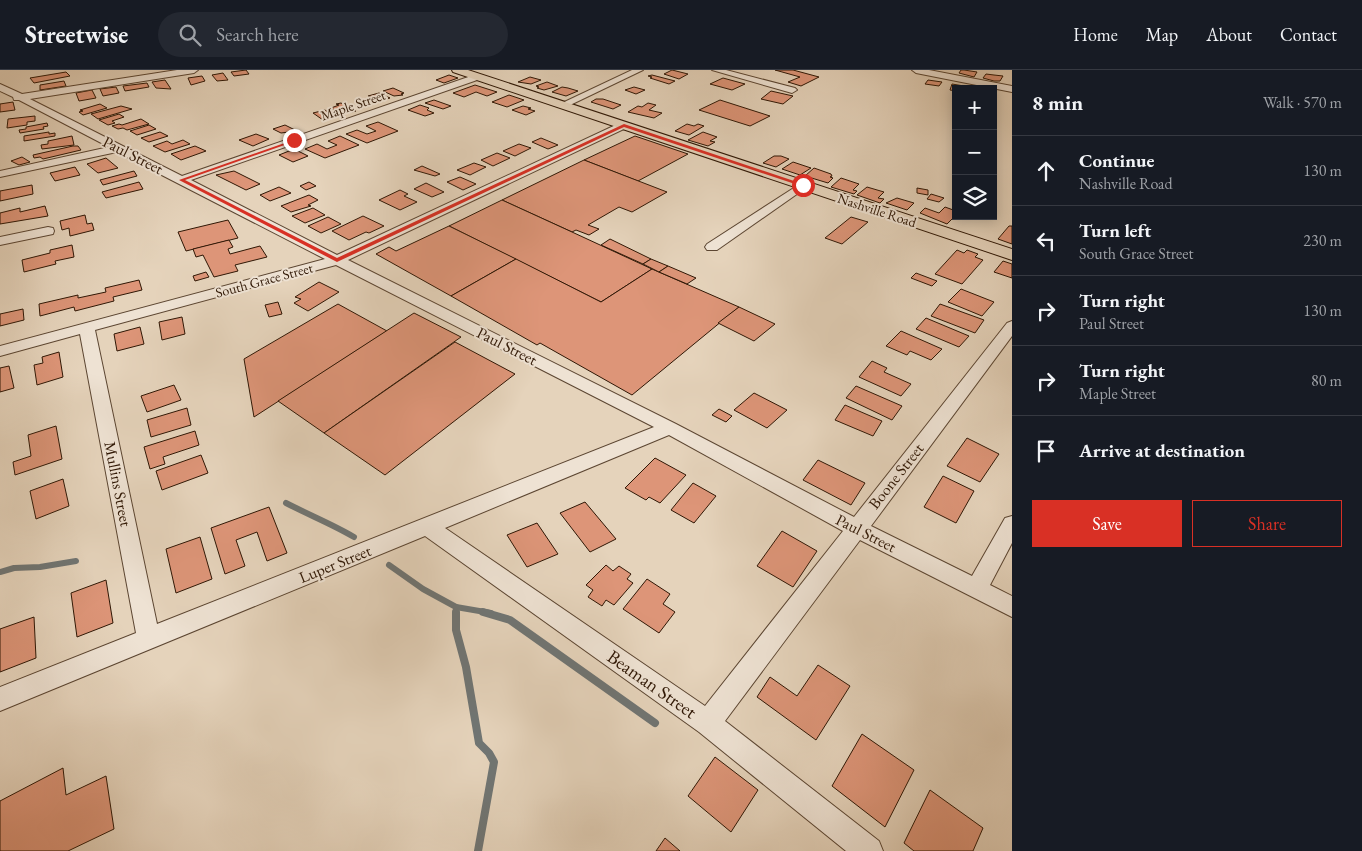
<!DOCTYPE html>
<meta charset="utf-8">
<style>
:root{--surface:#171b24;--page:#242831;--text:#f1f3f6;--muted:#9ea1a6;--line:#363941;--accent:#d93025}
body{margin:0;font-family:"EB Garamond",serif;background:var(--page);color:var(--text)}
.controls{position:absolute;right:15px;top:15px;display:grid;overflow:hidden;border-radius:0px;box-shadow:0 2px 12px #0003}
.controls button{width:45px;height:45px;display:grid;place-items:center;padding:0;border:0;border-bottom:1px solid var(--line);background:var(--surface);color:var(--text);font:25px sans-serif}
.stop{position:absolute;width:15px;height:15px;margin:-11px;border:4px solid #d93025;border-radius:50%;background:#fff}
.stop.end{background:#d93025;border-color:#fff;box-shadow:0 1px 5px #0008}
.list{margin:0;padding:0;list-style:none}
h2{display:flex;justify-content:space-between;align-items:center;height:65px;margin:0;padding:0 20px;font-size:21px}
h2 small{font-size:16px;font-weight:400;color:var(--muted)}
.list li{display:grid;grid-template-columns:32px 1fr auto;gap:15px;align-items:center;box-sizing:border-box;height:70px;padding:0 20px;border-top:1px solid var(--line)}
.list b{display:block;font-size:19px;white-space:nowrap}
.list p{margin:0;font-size:16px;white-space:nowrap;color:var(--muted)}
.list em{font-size:16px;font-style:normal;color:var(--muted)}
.actions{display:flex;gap:10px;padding:15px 20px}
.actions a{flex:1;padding:11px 0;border:1px solid var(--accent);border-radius:0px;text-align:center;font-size:18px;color:var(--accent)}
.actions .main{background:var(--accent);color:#fff}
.icon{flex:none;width:28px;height:28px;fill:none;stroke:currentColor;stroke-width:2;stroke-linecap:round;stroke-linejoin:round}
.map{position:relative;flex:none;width:1012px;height:781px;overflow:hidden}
header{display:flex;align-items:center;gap:30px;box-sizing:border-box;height:70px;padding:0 25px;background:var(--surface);border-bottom:1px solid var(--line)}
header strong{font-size:24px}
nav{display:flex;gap:28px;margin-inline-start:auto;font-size:18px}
.search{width:350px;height:45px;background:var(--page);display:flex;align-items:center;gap:12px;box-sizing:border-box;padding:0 18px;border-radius:28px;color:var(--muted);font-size:19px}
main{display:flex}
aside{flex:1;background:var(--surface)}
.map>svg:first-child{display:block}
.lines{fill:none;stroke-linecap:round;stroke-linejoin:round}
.stream-far1{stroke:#707573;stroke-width:6}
.stream{stroke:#707573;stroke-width:8}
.building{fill:#dd9578;stroke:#2f1705}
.minor-casing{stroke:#5c4632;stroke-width:2}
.major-casing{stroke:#2f1705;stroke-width:2}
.minor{fill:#eee2d3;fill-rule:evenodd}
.major{fill:#e5d3bb;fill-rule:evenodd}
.route{fill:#d93025}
.labels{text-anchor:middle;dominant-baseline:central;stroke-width:4;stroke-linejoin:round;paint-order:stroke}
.far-street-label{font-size:14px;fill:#2f1705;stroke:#eee2d3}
.street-label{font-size:16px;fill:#2f1705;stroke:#eee2d3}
.near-street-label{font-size:19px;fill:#2f1705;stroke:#eee2d3}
</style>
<header>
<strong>Streetwise</strong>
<div class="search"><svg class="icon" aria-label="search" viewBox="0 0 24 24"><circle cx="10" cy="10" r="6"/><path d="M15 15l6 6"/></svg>Search here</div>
<nav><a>Home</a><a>Map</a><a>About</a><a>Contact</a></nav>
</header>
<main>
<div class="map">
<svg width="1012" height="781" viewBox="0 0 1012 781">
<rect width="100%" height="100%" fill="#e5d3bb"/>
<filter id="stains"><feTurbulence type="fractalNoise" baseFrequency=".004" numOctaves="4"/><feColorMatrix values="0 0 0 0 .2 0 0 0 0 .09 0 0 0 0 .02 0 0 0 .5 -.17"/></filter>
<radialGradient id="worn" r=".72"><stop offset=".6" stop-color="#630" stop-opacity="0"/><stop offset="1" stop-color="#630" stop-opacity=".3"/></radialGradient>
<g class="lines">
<g class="stream-far1">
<path d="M286,433C309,445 332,454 354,467"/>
<path d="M389,495L423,519L456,537L491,543"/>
<path d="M0,502L14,498L40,497L76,491"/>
<path d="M456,537V543"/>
</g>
<g class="stream">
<path d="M456,542V560L466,597L479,673L489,683L494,692L478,781"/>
<path d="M483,542L510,550L655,653"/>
</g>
</g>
<g class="building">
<path d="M246,0L249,4L234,6L231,2Z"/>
<path d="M672,0L688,4L679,9L664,4Z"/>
<path d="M775,0H793L819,7L801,16L788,12L800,7Z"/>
<path d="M961,0H964L977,2L974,7L959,3Z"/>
<path d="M66,2L70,6L34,13L30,8Z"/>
<path d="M223,3L228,10L217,11L212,5Z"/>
<path d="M986,4L994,5L1003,6L1000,11H994L983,8Z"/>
<path d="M449,5L458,8L444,13L436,10Z"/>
<path d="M652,5L675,11L669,14L650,8L652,7L648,6Z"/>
<path d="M202,6L205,11L191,15L188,8Z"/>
<path d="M530,7L541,10L531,14L518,12Z"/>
<path d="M723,8L745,14L732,20L710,14Z"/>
<path d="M165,10L171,19L156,18L152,12Z"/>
<path d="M928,10L942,12L939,16L925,14Z"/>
<path d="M64,11L66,16L40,20V15Z"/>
<path d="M547,12L558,16L544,20L537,18L539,17L536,16Z"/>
<path d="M147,13L149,17L125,21L123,16Z"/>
<path d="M952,14L970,17L956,19V21L950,20Z"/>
<path d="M475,15L497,22L487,26L476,22L464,27L453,23Z"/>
<path d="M116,17L119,23L103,26L100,19Z"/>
<path d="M562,17L568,18L578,21L566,26L552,22Z"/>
<path d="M634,17L645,20L636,24L625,20Z"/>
<path d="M393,18L404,23L401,24L403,25L394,26L383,21Z"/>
<path d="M92,20L96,28L79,31L76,23Z"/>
<path d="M771,21L793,26L783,34L761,29Z"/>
<path d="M379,23L390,28L378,31L368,26Z"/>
<path d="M509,25L524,30L507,37L492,32Z"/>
<path d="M596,29H603L621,35L613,39L591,32Z"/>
<path d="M434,30L451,36L443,39L425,33Z"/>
<path d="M720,30L770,46L750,56L699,40Z"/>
<path d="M13,32L15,40L0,42V34Z"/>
<path d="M341,33L356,41L343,44L331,38L339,35L336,34Z"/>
<path d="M648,33L656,35L649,40L662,43L654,48L628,42L638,36L642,37Z"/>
<path d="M100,34L107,38L83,45L79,42L83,41L80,40Z"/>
<path d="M420,35L429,38L427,40L434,43L425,46L408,40Z"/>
<path d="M121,36L132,39L98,49L91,44Z"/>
<path d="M523,36L531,38L528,39L535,41L526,45L512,40Z"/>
<path d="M325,40L335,47L323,50L313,43Z"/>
<path d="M119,44L124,47L112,51L115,53L108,55L99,50Z"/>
<path d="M35,46V51L27,52V55L7,58L8,49Z"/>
<path d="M141,49L149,54L127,60L123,58L118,59L112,56L119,54L122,55Z"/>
<path d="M378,52L398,61L367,73L346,64L357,60L367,64L376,61L366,56Z"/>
<path d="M47,53L48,56L43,57L44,59L20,63L19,60L26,59V57Z"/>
<path d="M687,54L694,56L698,54L704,56L689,65L675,61Z"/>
<path d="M149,55L156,59L137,65L130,61Z"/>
<path d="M285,55L297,61L281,63L273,59Z"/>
<path d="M49,62V64L55,63V66L24,71V66Z"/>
<path d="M160,62L168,66L149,72L141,68Z"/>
<path d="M703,62L717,67L710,71L715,72L708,76L688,70Z"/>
<path d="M256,64L269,69L253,76L239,70Z"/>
<path d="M72,66L74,75L42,79L41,75L48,74V71Z"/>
<path d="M340,66L359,75L325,88L305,79L317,74L327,79L337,75L328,71Z"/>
<path d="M635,66L688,84L638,111L584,90Z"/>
<path d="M541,68L558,75L548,79L532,72Z"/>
<path d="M183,70L190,74L165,82L153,76L167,71L172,74Z"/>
<path d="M519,74L531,78L515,86L503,81Z"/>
<path d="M73,76H78L81,80L43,89L40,87L34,88L33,85Z"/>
<path d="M195,76L206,81L181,90L171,84Z"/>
<path d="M294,79L308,86L293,92L279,85Z"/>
<path d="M497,83L510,88L493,96L481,90Z"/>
<path d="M774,86H781L789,89L776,97L763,93Z"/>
<path d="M22,87L30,92L19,95L11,91Z"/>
<path d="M106,88L118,98L98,103L87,94Z"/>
<path d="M584,90L667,122L632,142L619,137L588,155L599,159L589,165L576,160L572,162L502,130Z"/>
<path d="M793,92L811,98L800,105L782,99Z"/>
<path d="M474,93L486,97L470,105L457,100Z"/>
<path d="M422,96L440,104L435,106L414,100Z"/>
<path d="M75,97L80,105L55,111L50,103Z"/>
<path d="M814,98L831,104L832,106L830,107L833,108L828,113L805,106Z"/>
<path d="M134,101L137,106L103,115L100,110Z"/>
<path d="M234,101L260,114L246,120L216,105Z"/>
<path d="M460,107L476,114L463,120L447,112Z"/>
<path d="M841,108L859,114L853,120L857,121L854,124L831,117Z"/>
<path d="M139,112L143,119L106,128L102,122Z"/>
<path d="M309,112L316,116L306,120L300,116Z"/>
<path d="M426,113L444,122L432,127L414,119Z"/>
<path d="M32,115L33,124L0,131V121Z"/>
<path d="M279,117L291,123L270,131L260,125Z"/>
<path d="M867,117L884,122L878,128L884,129L880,133L857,125Z"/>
<path d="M917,118L928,120V125L917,123Z"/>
<path d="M400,120L408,124L404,126L417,132L400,140L379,130Z"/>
<path d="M931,124L944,128L939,132L927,129Z"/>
<path d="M309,125L318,130L308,135L311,136L291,142L281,136Z"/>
<path d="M897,128L914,133L907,140L886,133Z"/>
<path d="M502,130L572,162L652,199L601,232L449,156Z"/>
<path d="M45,136L48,146L0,154V143L20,138V142Z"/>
<path d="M945,137L956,141V145L947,154L920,143L925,138L939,143Z"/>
<path d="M313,138L325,145L305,153L292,146Z"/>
<path d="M85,145L87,154L92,153L94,160L70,166L69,158L62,160L60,151Z"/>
<path d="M363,146L384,156L369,163L366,162L349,170L332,161Z"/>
<path d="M328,147L341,154L321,163L308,156Z"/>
<path d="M851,147L868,152L842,174L825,168Z"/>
<path d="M228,150L238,168L186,181L178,162Z"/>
<path d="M449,156L516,189L451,226L376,184L389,177L396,181Z"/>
<path d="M1009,156H1012V174L998,169Z"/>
<path d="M610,169L651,189L643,194L601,175Z"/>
<path d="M229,170L233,177L228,179L230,184L260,176L267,187L235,195L238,201L214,207L203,185L196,187L193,179Z"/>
<path d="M72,175L74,187L55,191L56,194L24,202L22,190L50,183V180Z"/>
<path d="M957,180L964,183L967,180L978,184L975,187L983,190L962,214L935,204Z"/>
<path d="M516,189L601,232L652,199L739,237L632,325L540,273L537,275L451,226Z"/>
<path d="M651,189L668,196L659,202L643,194Z"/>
<path d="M1003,191L1012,194V208L994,202Z"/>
<path d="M668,196L696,208L687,214L659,202Z"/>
<path d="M206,202L209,207L195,211L193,206Z"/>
<path d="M916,203L937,211L932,216L911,208Z"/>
<path d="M139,210L142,220L113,227L114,231L75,241L74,237L40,246L39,234L78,225V228L106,222L105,218Z"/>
<path d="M319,212L339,222L308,241L294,233L301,229L295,227Z"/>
<path d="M961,219L994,232L982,246L948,232Z"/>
<path d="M278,232L282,244L269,247L265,235Z"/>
<path d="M338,234L387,261L254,347L244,289Z"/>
<path d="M940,234L984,250L975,263L931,246Z"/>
<path d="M739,237L775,254L754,271L718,253Z"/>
<path d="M23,239L24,250L0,256V244Z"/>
<path d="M414,243L461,267L324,363L278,331Z"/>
<path d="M182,247L185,264L162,270L159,252Z"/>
<path d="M926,248L969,266L959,277L916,259Z"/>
<path d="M140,257L144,274L117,281L114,264Z"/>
<path d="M901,261L942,279L931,290L910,281L907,285L886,276Z"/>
<path d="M455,272L515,304L385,405L324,363Z"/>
<path d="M59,282L63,307L37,315L34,295L43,293L42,287Z"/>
<path d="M872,291L887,298L884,302L911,314L901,326L859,307Z"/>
<path d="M9,296L14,318L0,322V298Z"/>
<path d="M174,315L181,330L147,342L141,326Z"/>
<path d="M856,316L902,336L892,350L846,328Z"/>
<path d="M754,323L787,340L767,358L734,340Z"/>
<path d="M845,335L882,351L873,366L835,350Z"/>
<path d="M187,338L191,355L151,367L147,350Z"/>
<path d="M719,339L732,346L726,352L712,345Z"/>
<path d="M56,356L62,389L15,405L13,392L31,386L28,365Z"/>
<path d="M195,361L199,375L163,387L165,394L150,399L144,377Z"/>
<path d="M967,368L999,384L980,412L947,396Z"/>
<path d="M201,385L208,403L162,420L156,401Z"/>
<path d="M655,388L686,405L660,433L649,427L646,430L625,418Z"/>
<path d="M818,390L865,413L851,435L803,410Z"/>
<path d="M943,406L974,421L956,453L924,437Z"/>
<path d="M63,409L69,436L36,449L30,421Z"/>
<path d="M693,413L716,426L694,453L671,440Z"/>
<path d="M585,432L616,469L590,482L560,443Z"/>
<path d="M269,437L287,483L267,491L257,462L236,470L245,496L225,504L211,458Z"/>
<path d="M537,453L558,484L527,497L507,465Z"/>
<path d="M782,461L817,481L793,517L757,496Z"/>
<path d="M200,467L212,509L176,523L166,479Z"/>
<path d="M606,495L613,501L619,496L631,504L627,509L633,513L614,535L606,530L602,536L588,527L593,520L586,515Z"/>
<path d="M647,509L670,524L663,534L675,542L659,563L623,539Z"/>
<path d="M106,510L113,553L77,567L71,523Z"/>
<path d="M34,547L36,588L0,602V559Z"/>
<path d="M818,595L850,616L816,670L757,627L770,607L797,626Z"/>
<path d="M862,664L914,700L885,757L832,716Z"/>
<path d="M715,687L758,720L731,762L688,726Z"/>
<path d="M63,698L66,725L106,706L114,759L68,781H0V731Z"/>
<path d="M930,720L983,758L973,781H914L904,773Z"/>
<path d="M665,768L680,781H656Z"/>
</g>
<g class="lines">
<defs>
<g id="minor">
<path d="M177,0H198L194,3L30,29L182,106L474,5H480V9L191,110L337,185L620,53H628V57L348,190L676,354L854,447L1007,253L1012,251V266L871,456L972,506L1005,448L1012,446V473L990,515L1012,526V547L860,470L725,651L879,771L883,781H846L699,662L425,466L0,641V617L136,563L80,264L0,286V276L325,189L117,82L0,107V101L109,77L19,30H14L13,27L0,21V14L22,24ZM336,195L654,357L157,554L95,260ZM669,365L843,461L705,636L445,458Z"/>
<path d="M632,0H643L566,37H560L558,35Z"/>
<path d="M712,0H726L795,18L797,20L792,23Z"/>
<path d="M912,0H929L1012,16V22L916,3Z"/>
<path d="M803,112L807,113L809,115L807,117L717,180H707L705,177L707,174Z"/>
<path d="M48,157L53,158L54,161L53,164L0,175V167Z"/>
</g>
<path id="major" d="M452,0H468L1012,179V190L453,2Z"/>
</defs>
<use href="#minor" class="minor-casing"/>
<use href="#major" class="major-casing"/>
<use href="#minor" class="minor"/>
<use href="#major" class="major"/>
</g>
<path class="route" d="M624,54L806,115L801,116L624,57L337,192L179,110L296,69V71L185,110L337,188Z"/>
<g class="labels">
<g class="far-street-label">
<text transform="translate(353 35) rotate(-19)">Maple Street</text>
<text transform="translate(877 140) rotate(18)">Nashville Road</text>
<text transform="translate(264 210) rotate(-15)">South Grace Street</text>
</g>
<g class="street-label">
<text transform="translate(133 85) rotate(27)">Paul Street</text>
<text transform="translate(507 276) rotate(27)">Paul Street</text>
<text transform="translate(896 406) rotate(-52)">Boone Street</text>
<text transform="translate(118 414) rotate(79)">Mullins Street</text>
<text transform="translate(866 463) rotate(27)">Paul Street</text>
<text transform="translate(335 494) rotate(-22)">Luper Street</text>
</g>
<g class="near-street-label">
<text transform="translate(652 614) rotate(35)">Beaman Street</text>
</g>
</g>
<rect width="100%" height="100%" filter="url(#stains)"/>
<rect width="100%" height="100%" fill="url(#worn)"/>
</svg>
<div class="controls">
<button>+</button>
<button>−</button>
<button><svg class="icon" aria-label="layers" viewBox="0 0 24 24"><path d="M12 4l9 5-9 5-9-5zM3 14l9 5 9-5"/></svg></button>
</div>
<div class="stop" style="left:803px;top:115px"></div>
<div class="stop end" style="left:294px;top:70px"></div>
</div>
<aside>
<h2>8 min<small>Walk · 570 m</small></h2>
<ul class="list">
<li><svg class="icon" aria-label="ahead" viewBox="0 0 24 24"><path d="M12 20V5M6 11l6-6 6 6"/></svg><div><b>Continue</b><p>Nashville Road</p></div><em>130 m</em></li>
<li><svg class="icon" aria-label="left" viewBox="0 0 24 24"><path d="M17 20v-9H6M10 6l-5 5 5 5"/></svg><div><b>Turn left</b><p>South Grace Street</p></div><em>230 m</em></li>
<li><svg class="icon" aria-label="right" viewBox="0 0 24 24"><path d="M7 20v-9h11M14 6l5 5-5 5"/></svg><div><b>Turn right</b><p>Paul Street</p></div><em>130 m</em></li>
<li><svg class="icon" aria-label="right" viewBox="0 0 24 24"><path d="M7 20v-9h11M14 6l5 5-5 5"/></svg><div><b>Turn right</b><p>Maple Street</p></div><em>80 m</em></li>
<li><svg class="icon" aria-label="arrive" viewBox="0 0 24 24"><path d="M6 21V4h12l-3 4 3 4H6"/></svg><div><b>Arrive at destination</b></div></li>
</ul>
<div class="actions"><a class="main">Save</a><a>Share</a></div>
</aside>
</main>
